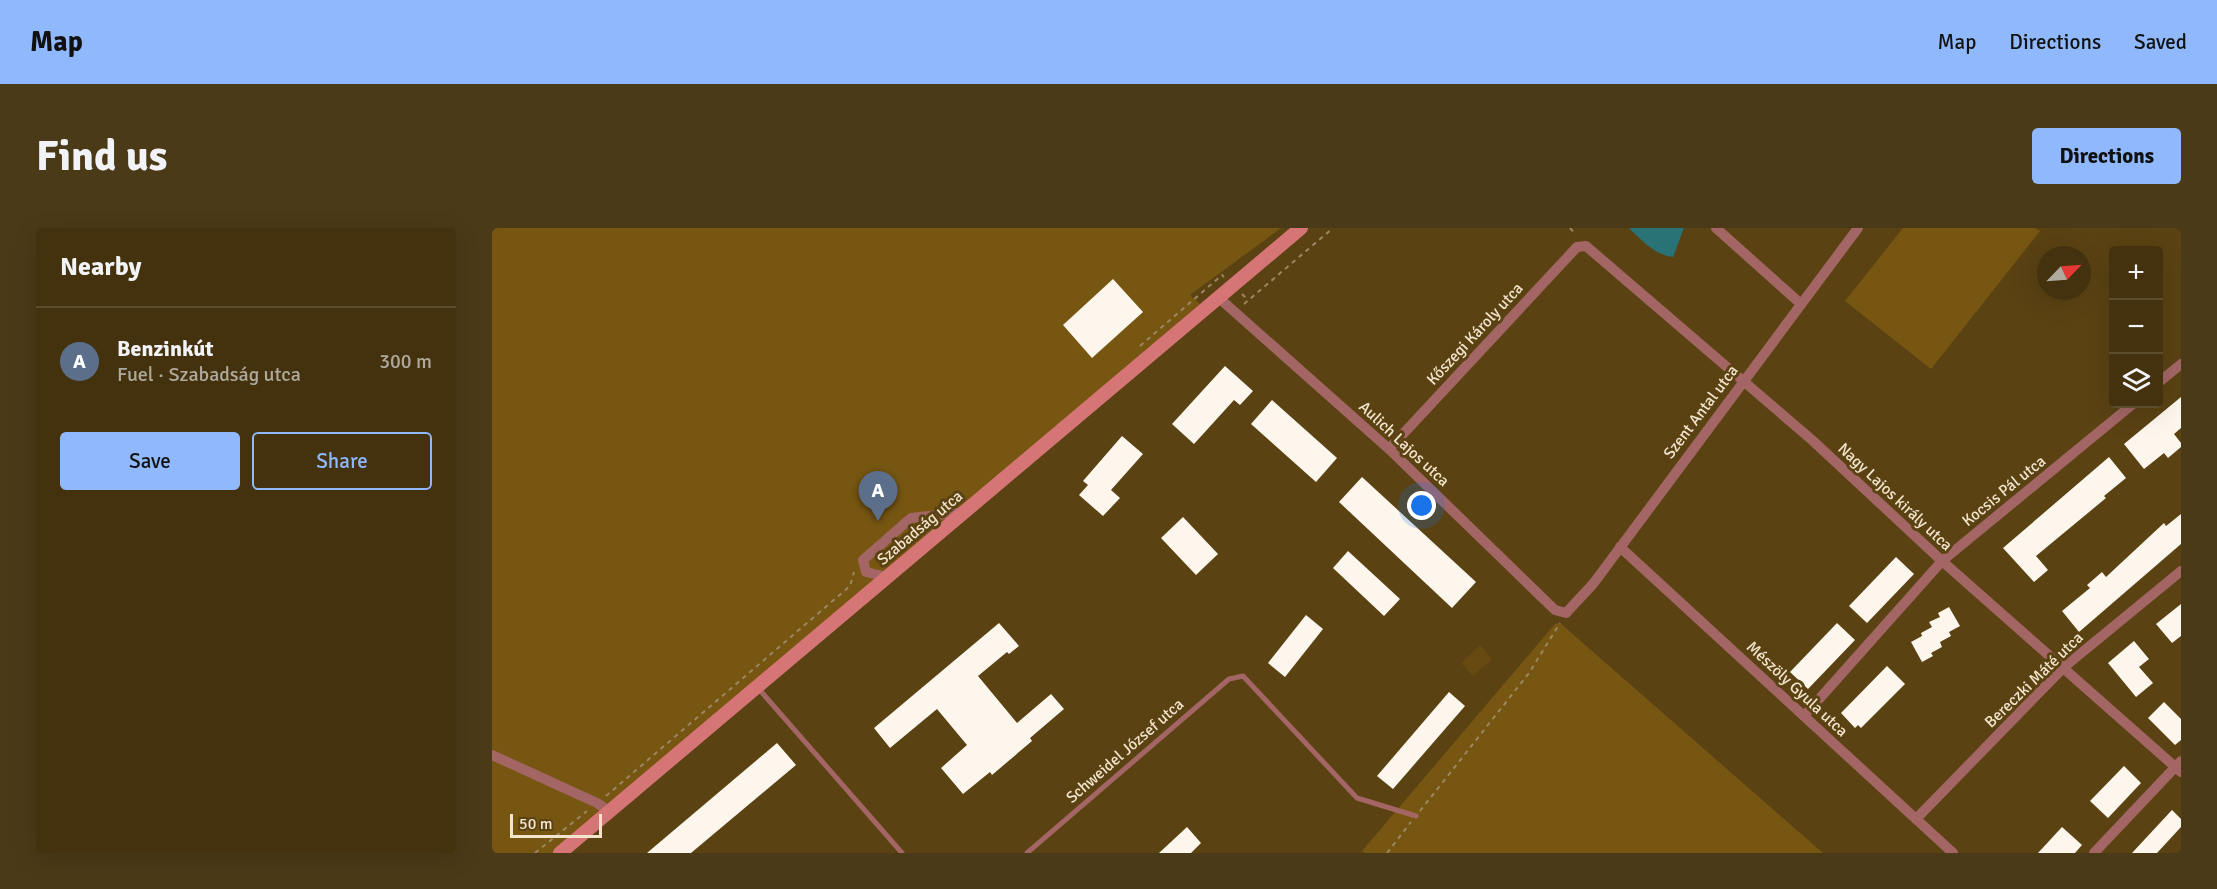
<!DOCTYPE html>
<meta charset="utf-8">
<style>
:root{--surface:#44320e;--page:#4b3a17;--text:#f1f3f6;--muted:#afaa9e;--line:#5c4d2e;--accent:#8fb8fd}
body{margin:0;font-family:Signika,sans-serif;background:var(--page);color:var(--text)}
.controls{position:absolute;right:18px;top:18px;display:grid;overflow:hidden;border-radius:6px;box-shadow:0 6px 24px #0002}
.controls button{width:54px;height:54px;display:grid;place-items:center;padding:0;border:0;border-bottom:2px solid var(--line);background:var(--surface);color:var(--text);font:30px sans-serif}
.compass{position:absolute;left:1545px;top:18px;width:54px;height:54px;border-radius:50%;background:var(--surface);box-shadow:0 6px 24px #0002;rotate:65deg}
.scale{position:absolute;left:18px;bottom:15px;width:92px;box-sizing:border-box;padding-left:6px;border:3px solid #f3e5cd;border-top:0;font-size:16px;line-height:21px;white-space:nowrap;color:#f3e5cd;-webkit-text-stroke:4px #5a4213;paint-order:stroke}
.you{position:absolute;left:930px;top:278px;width:21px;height:21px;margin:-15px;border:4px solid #fff;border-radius:50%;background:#1a73e8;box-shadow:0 0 0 9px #1a73e833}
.badge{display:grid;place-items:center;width:39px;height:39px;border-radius:50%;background:var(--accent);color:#fff;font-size:20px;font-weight:700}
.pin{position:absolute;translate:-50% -50px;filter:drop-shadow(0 2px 3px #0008)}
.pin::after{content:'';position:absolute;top:32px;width:21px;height:18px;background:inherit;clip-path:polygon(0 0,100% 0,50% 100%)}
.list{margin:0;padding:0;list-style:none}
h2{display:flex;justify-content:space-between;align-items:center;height:78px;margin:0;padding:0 24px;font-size:26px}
h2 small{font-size:20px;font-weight:400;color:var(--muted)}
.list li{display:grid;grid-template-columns:39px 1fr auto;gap:18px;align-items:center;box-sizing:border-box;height:108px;padding:0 24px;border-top:2px solid var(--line)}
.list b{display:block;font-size:22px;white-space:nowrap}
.list p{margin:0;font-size:20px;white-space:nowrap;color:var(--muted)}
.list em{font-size:20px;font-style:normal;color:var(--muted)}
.actions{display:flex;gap:12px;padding:18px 24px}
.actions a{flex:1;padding:14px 0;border:2px solid var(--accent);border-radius:6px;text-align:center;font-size:21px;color:var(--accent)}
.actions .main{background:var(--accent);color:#111}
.icon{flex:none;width:33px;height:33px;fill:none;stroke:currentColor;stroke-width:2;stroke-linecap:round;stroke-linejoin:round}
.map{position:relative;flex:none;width:1689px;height:625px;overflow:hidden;border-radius:6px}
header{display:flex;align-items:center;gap:36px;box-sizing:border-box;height:84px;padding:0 30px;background:var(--accent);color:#111}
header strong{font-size:28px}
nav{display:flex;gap:33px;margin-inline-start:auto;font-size:21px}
.intro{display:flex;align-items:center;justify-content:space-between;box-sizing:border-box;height:144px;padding:0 36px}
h1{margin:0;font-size:42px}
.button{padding:15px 27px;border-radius:6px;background:var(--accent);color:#111;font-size:21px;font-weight:700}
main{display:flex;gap:36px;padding:0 36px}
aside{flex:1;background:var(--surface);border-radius:6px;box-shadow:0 6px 24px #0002}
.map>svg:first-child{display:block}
.built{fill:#664a11}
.green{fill:#775612}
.water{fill:#297276}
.building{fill:#fcf6ed}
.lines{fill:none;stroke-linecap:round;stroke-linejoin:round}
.path{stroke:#9b8762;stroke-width:2;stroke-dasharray:4.5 4.5;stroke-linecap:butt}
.lane{stroke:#a36665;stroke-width:5}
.street{stroke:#a36665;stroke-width:10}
.secondary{stroke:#d57575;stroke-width:14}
.labels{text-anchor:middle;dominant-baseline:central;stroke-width:6;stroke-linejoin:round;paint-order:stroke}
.street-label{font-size:16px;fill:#f3e5cd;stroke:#5a4213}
</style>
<header>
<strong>Map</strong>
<nav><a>Map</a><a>Directions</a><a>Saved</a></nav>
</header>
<div class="intro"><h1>Find us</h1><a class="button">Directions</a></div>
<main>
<aside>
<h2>Nearby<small></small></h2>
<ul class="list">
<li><span class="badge" style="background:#5c6f8a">A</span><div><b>Benzinkút</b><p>Fuel · Szabadság utca</p></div><em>300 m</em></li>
</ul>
<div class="actions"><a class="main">Save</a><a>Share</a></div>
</aside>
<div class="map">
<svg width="1689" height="625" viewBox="0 0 1689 625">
<rect width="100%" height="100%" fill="#5a4213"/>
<path class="built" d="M988,417L1000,431L981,448L969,435Z"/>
<g class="green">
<path d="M0,0H789L698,67L708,76L63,625H0Z"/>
<path d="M1411,0H1543L1548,3L1439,141L1353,73Z"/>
<path d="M1068,395L1331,625H873L870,623L1063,396Z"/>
</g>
<path class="water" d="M1137,0H1192L1181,29C1163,27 1149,12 1137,0Z"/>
<g class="building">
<path d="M621,51L651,84L600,130L571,97Z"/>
<path d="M733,138L761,163L748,177L742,172L702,216L680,196Z"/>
<path d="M1689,169V200L1682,206L1689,215V219L1676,230L1672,225L1652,241L1632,216Z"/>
<path d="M780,172L845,230L824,254L759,196Z"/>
<path d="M630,208L651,226L619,262L628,270L611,288L587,267L596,257L591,253Z"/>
<path d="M1617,229L1634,250L1612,268L1614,270L1544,328L1556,342L1542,354L1511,320Z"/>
<path d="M870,249L984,354L960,380L847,274Z"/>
<path d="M1689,286V316L1587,404L1570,383L1598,360L1595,357L1610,344L1614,349L1672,295L1674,298Z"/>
<path d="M691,289L726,326L704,347L669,310Z"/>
<path d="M856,323L908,371L892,388L841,340Z"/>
<path d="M1404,329L1422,346L1375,395L1357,378Z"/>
<path d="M1689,376V408L1680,415L1664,396Z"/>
<path d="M1457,379L1468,398L1457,404L1459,408L1448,414L1450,419L1439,425L1441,428L1430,434L1419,414L1430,408L1429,405L1440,399L1437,394L1448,389L1446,385Z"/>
<path d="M814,387L831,401L793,449L776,435Z"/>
<path d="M507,395L527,418L517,426L515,424L486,448L525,495L559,466L572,481L538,510L540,513L500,547L498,544L471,566L449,540L475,517L445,481L398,520L382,500Z"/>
<path d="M1345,395L1363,412L1316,461L1298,444Z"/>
<path d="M1642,413L1657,431L1647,439L1661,455L1644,469L1616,435Z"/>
<path d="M1395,438L1413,456L1369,500L1366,497L1363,500L1349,485Z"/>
<path d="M957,464L973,478L901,561L885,548Z"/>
<path d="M1672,474L1689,491V512L1683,517L1656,490Z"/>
<path d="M285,515L304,537L199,625H155Z"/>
<path d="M1632,538L1649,555L1616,590L1598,573Z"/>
<path d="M1680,582L1689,591V599L1665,625H1640Z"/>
<path d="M695,599L709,615L699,625H667Z"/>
<path d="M1570,599L1590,617L1583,625H1546Z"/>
</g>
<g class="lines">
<g class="path">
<path d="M1078,0L1084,7"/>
<path d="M750,66L756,72"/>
<path d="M752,76L841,0"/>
<path d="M648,118L730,47L732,49"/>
<path d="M114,568L358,358L362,344"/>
<path d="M928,583L1037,445L1068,395"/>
<path d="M43,625L95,583"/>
<path d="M895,625L919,594"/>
</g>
<g class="lane">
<path d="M266,460L410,625"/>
<path d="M535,625L737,451L751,448L865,570L924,588"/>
</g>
<g class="street">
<path d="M1224,0L1309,76"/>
<path d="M727,70L897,221L1063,382L1074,385L1101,356L1366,0"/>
<path d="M1666,155L1689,136"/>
<path d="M897,221L1085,19L1094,18L1320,212L1450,333L1689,544"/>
<path d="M1128,319L1461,625"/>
<path d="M395,349L374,344L371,332L419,290L472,284"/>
<path d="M1312,488L1450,333L1641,176"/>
<path d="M0,527L105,575L117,583"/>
<path d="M1424,591L1571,440L1689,343"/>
<path d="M1602,625L1689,533"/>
</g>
<path class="secondary" d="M68,625L809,0"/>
</g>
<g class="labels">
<g class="street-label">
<text transform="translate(983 106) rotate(-47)">Kőszegi Károly utca</text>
<text transform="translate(1209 184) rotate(-53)">Szent Antal utca</text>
<text transform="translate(912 216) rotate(43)">Aulich Lajos utca</text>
<text transform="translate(1512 263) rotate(-39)">Kocsis Pál utca</text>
<text transform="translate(1403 269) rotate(43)">Nagy Lajos király utca</text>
<text transform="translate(428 300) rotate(-40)">Szabadság utca</text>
<text transform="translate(1542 452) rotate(-44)">Bereczki Máté utca</text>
<text transform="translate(1305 461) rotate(43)">Mészöly Gyula utca</text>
<text transform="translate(633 523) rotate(-41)">Schweidel József utca</text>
</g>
</g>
</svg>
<div class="controls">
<button>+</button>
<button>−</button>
<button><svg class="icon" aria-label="layers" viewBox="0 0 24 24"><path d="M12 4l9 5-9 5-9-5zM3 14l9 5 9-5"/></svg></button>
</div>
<svg class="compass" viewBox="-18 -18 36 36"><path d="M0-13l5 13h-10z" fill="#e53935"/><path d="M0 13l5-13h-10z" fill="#afaa9e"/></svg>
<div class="scale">50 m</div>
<div class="you"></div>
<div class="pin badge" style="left:386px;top:293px;background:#5c6f8a">A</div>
</div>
</main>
